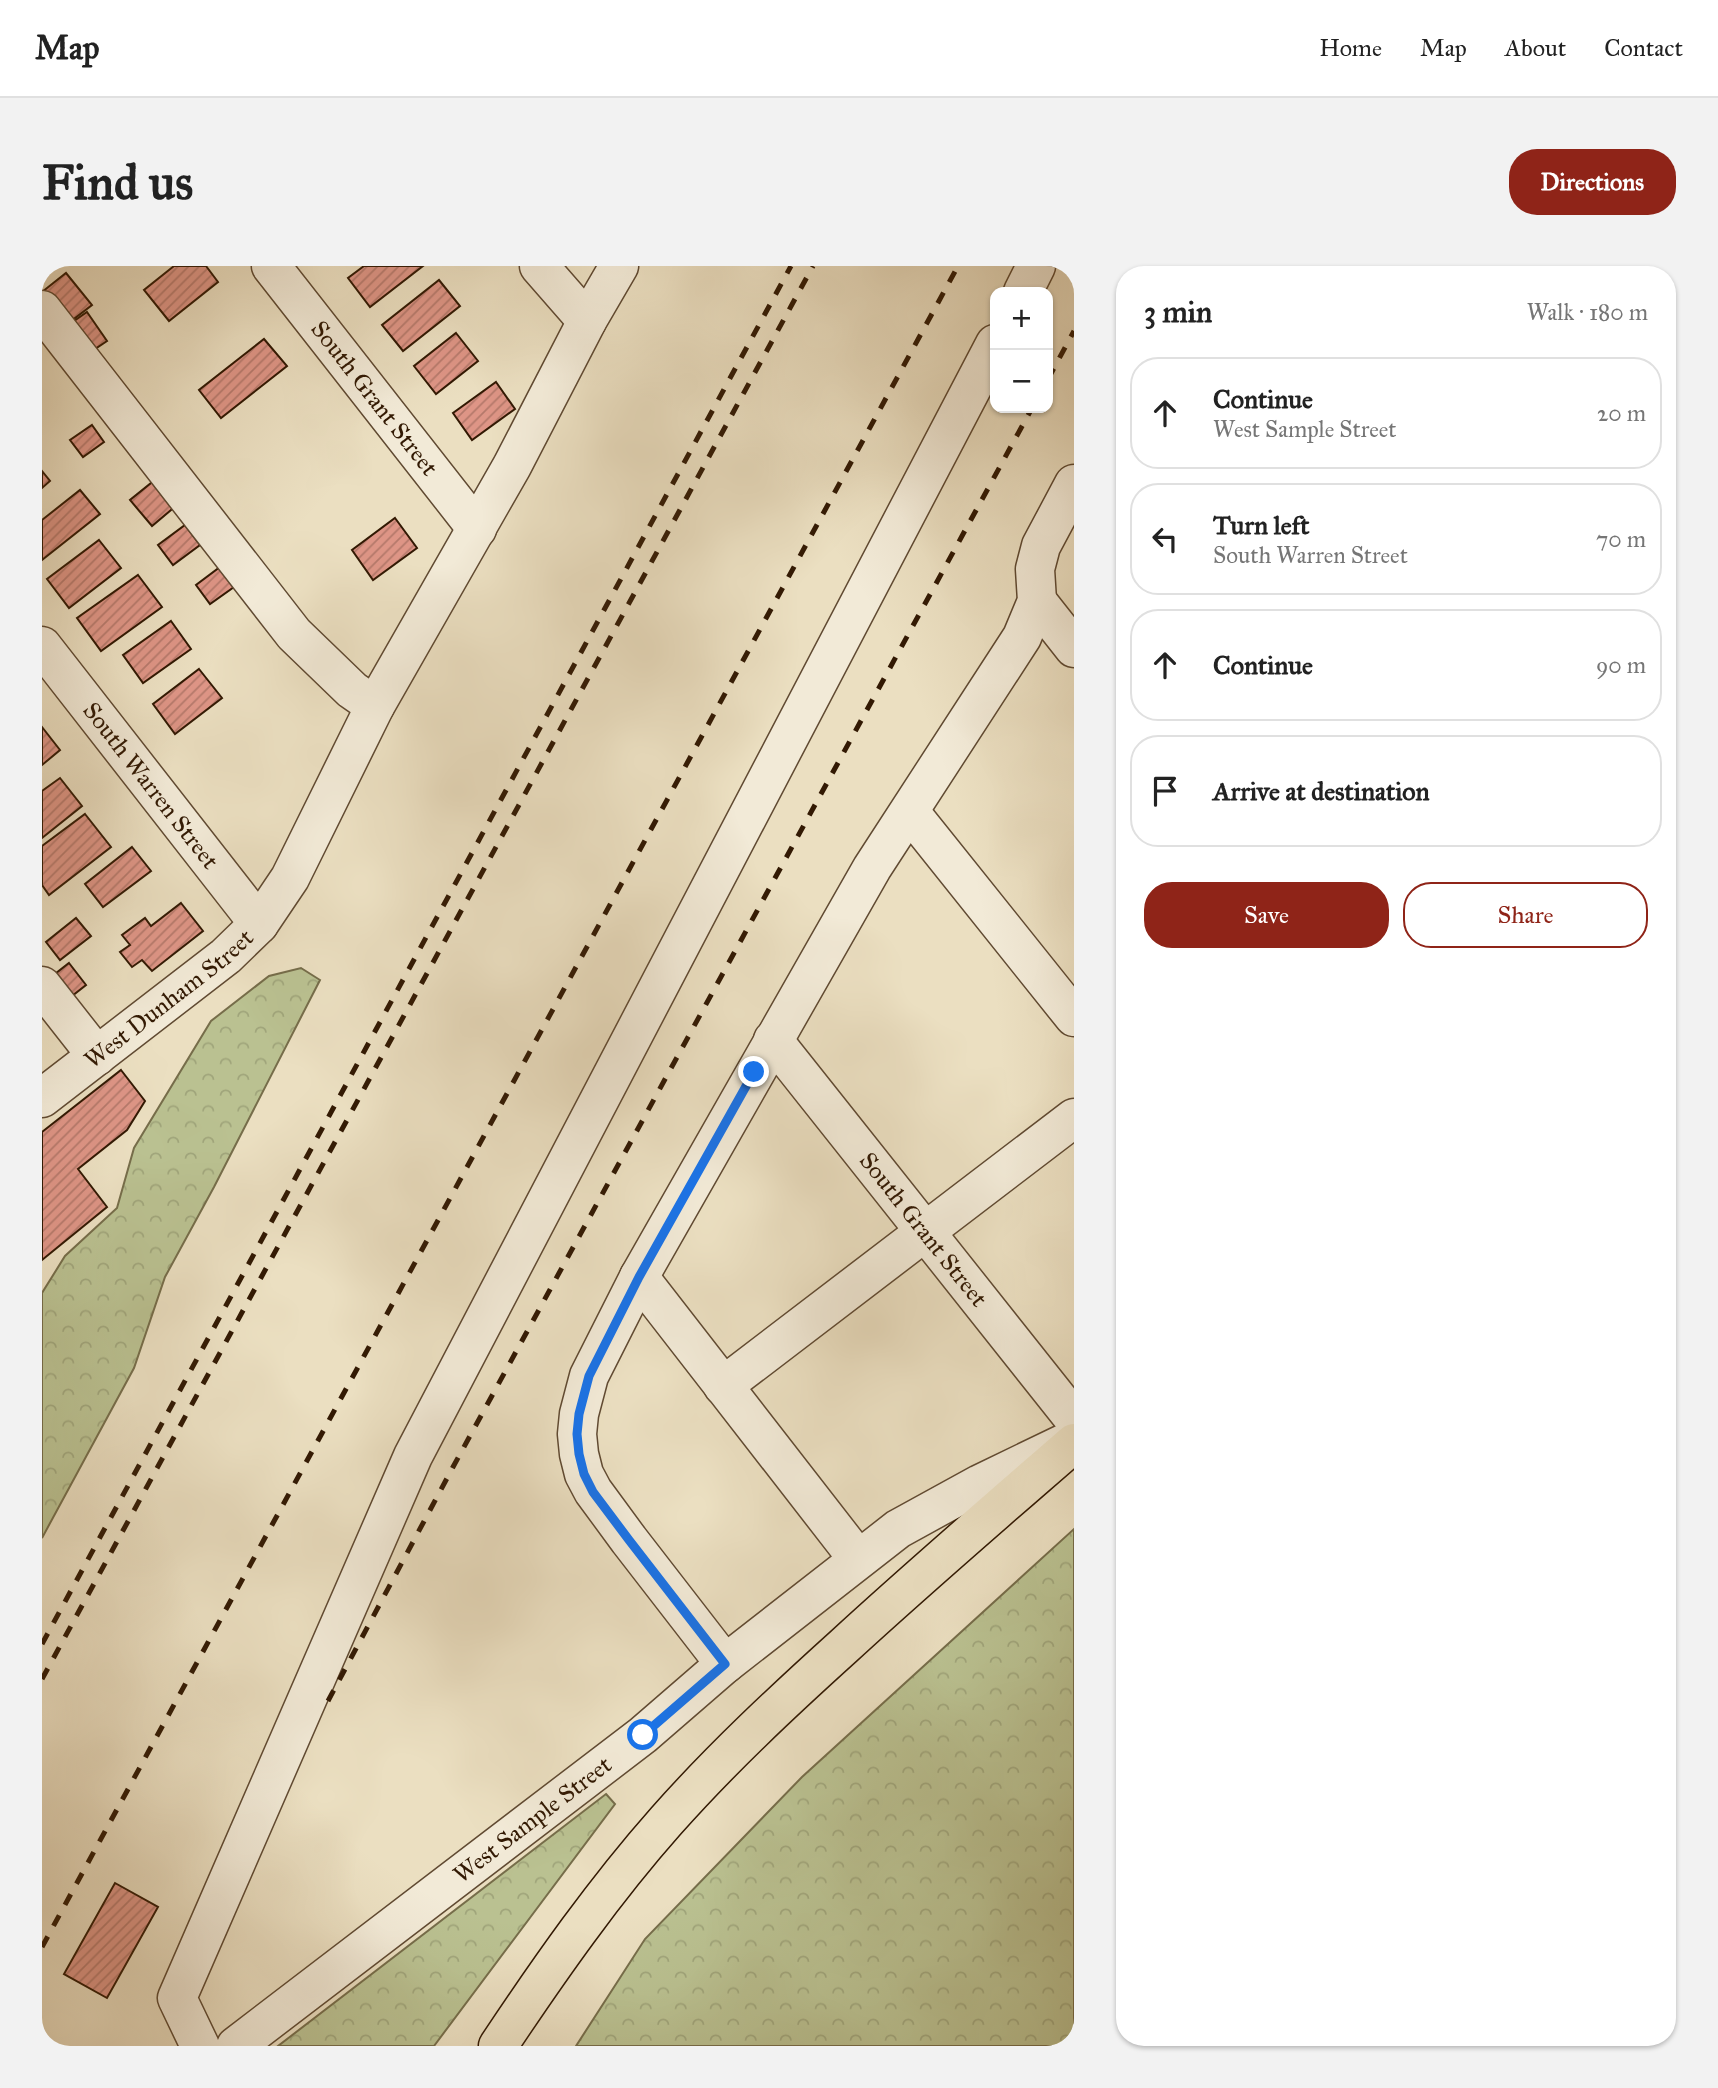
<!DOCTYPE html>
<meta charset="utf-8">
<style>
:root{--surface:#fff;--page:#f2f2f2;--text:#222;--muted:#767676;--line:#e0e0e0;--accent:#8f2418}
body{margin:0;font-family:"IM FELL Great Primer",serif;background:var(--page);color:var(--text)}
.controls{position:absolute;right:21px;top:21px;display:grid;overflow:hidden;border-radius:14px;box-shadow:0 2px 5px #0004}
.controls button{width:63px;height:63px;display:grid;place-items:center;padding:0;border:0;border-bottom:2px solid var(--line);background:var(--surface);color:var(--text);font:35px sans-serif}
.stop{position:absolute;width:21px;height:21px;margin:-16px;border:5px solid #1a73e8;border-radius:50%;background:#fff}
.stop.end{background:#1a73e8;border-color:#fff;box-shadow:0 2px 7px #0008}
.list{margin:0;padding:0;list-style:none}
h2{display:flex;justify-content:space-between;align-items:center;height:91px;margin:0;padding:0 28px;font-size:30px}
h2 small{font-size:23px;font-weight:400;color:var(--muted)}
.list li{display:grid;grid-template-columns:46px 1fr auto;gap:21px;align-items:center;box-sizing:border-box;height:112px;margin:0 14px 14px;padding:0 14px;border:2px solid var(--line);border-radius:28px}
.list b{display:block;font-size:26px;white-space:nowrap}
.list p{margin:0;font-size:23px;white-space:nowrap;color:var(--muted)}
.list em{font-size:23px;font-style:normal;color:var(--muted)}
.actions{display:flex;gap:14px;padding:21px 28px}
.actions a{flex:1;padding:16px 0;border:2px solid var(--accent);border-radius:28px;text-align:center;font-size:24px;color:var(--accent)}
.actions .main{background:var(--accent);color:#fff}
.icon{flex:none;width:38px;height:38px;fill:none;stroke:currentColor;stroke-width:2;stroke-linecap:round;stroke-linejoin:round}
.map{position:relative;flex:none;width:1032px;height:1780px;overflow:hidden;border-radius:28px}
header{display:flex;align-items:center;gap:42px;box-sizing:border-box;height:98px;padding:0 35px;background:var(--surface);border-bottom:2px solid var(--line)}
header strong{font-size:33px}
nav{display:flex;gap:38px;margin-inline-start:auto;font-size:24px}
.intro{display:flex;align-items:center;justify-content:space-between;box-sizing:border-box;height:168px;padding:0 42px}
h1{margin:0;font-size:49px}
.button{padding:18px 32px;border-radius:28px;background:var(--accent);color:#fff;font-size:24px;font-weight:700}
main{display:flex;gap:42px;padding:0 42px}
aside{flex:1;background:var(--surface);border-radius:28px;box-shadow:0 2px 5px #0004}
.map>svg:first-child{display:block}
.forest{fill:url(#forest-crowns);stroke:#766d4a;stroke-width:2}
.building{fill:url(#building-hatch);stroke:#321903;stroke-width:2}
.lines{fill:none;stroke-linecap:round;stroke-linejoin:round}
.minor-casing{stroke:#604a32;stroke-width:41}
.major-casing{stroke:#321903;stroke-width:41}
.minor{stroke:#f2ead7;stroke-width:38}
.major{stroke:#ebdfc1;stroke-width:38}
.rail{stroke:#321903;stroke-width:5;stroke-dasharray:12 12;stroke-linecap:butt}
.route{stroke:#1a73e8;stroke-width:9}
.labels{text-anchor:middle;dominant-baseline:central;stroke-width:6;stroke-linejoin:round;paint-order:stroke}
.street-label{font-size:24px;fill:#321903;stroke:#f2ead7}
</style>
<header>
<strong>Map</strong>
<nav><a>Home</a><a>Map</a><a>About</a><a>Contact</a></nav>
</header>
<div class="intro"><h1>Find us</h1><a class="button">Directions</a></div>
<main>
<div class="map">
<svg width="1032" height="1780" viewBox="0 0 1032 1780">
<defs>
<pattern id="forest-crowns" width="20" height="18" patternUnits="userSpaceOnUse" patternTransform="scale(1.75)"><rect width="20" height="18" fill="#bac191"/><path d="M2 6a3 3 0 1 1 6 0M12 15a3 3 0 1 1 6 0" fill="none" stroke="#a0a57b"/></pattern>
<pattern id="building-hatch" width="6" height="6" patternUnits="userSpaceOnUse" patternTransform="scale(1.75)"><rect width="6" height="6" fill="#de9586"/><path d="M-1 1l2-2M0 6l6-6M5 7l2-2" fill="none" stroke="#b5796b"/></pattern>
</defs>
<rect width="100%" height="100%" fill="#ebdfc1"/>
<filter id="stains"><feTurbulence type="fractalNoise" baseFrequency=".00286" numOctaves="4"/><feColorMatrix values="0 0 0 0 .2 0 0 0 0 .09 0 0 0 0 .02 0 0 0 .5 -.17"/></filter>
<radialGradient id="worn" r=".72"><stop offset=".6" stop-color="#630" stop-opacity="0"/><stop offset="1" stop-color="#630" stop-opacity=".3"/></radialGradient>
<g class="forest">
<path d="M259,702L278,714L172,921L123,1011L92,1102L0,1272V1027L23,990L75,942L92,882L169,755L227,710Z"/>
<path d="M1032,1263V1780H534L603,1673L760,1511Z"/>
<path d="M564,1528L573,1538L392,1780H236Z"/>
</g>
<g class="building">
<path d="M132,0H164L176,16L127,55L102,24Z"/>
<path d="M322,0H381L328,41L306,12Z"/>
<path d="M24,7L50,39L24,59L0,26Z"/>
<path d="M397,14L418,40L361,85L340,59Z"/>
<path d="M45,46L65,75L41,91L22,62Z"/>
<path d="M414,67L436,95L394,128L372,100Z"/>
<path d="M222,73L245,100L179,152L157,124Z"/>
<path d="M454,116L473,143L430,174L411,147Z"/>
<path d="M50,159L62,176L41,191L28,174Z"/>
<path d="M0,205L8,215L0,222Z"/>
<path d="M114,213L135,239L110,260L88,234Z"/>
<path d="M38,224L58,248L0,294V254Z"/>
<path d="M353,252L375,282L331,314L310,284Z"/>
<path d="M143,259L158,279L131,299L116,279Z"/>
<path d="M57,274L79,302L27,342L5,313Z"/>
<path d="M178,301L192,321L168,338L154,319Z"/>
<path d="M96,309L120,341L59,385L35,352Z"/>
<path d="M129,355L149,383L101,417L81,389Z"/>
<path d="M157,403L180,432L133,468L111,438Z"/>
<path d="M0,461L18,484L0,499Z"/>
<path d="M18,512L40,540L0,572V525Z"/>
<path d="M43,548L69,581L7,629L0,619V580Z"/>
<path d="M90,581L109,605L61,641L43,618Z"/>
<path d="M139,637L161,665L110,705L100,694L90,701L78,686L88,679L80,669L103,652L109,660Z"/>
<path d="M34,652L49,670L18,694L4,676Z"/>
<path d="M27,697L44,719L21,737L4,715Z"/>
<path d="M79,804L103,835L85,864L36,903L65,941L0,994V866Z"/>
<path d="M73,1617L116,1641L65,1732L22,1708Z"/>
</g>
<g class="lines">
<defs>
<g id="minor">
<path id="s1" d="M229,0L435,263"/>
<path d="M497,0L545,55"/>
<path d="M981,26L994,0"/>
<path d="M0,44L252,368L310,424L333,440"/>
<path d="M995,335L1032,382"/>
<path id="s2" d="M0,380L217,658"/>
<path d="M868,546L1032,751"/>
<path d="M0,720L55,790"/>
<path id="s3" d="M731,774L1032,1153"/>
<path id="s4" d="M0,832L184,690L217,658L248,612L333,440L470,200L545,55L577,0"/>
<path d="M597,1011L816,1293"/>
<path d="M681,1120L1032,852"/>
<path d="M683,1398L587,1274L551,1225L542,1208L537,1188L535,1168L537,1148L547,1110L597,1011L830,602L980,371L995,335L993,303L999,280L1032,218"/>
<path d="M158,1780L135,1732L371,1190L953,78"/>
<path id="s5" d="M194,1780L601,1469L683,1398L856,1263L938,1218L1025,1176"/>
</g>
<path id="major" d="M456,1780C508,1702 562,1625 624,1555C679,1493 740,1436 802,1380C877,1311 955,1244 1032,1177"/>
</defs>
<use href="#minor" class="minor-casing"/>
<use href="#major" class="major-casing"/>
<use href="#minor" class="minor"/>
<use href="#major" class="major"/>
<g class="rail">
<path d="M1006,113L1032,65"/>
<path d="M0,1378L749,0"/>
<path d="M0,1413L771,0"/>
<path d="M286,1435L411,1201L990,142"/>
<path d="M0,1681L916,0"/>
</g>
</g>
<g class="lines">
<path class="route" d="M601,1469L683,1398L587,1274L551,1226L542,1208L537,1188L535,1168L537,1148L547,1110L597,1011L712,806"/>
</g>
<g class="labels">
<g class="street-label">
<text stroke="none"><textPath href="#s1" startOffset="168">South Grant Street</textPath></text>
<text stroke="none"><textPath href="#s2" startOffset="177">South Warren Street</textPath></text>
<text stroke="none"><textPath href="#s4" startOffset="161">West Dunham Street</textPath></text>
<text stroke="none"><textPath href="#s3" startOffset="242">South Grant Street</textPath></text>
<text stroke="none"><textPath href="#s5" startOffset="373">West Sample Street</textPath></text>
</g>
</g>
<rect width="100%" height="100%" filter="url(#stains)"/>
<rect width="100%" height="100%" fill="url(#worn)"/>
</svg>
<div class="controls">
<button>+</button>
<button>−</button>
</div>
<div class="stop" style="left:601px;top:1469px"></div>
<div class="stop end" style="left:712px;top:806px"></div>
</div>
<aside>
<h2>3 min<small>Walk · 180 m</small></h2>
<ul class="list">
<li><svg class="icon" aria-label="ahead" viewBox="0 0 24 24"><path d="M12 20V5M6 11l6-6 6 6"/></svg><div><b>Continue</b><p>West Sample Street</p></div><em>20 m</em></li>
<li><svg class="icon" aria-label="left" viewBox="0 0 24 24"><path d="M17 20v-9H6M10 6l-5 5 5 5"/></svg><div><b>Turn left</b><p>South Warren Street</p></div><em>70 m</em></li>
<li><svg class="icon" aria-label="ahead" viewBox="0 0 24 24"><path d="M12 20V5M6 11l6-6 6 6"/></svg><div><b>Continue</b></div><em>90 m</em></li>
<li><svg class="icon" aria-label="arrive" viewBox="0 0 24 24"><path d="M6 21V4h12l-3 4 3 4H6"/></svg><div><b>Arrive at destination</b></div></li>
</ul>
<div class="actions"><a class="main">Save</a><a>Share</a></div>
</aside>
</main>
